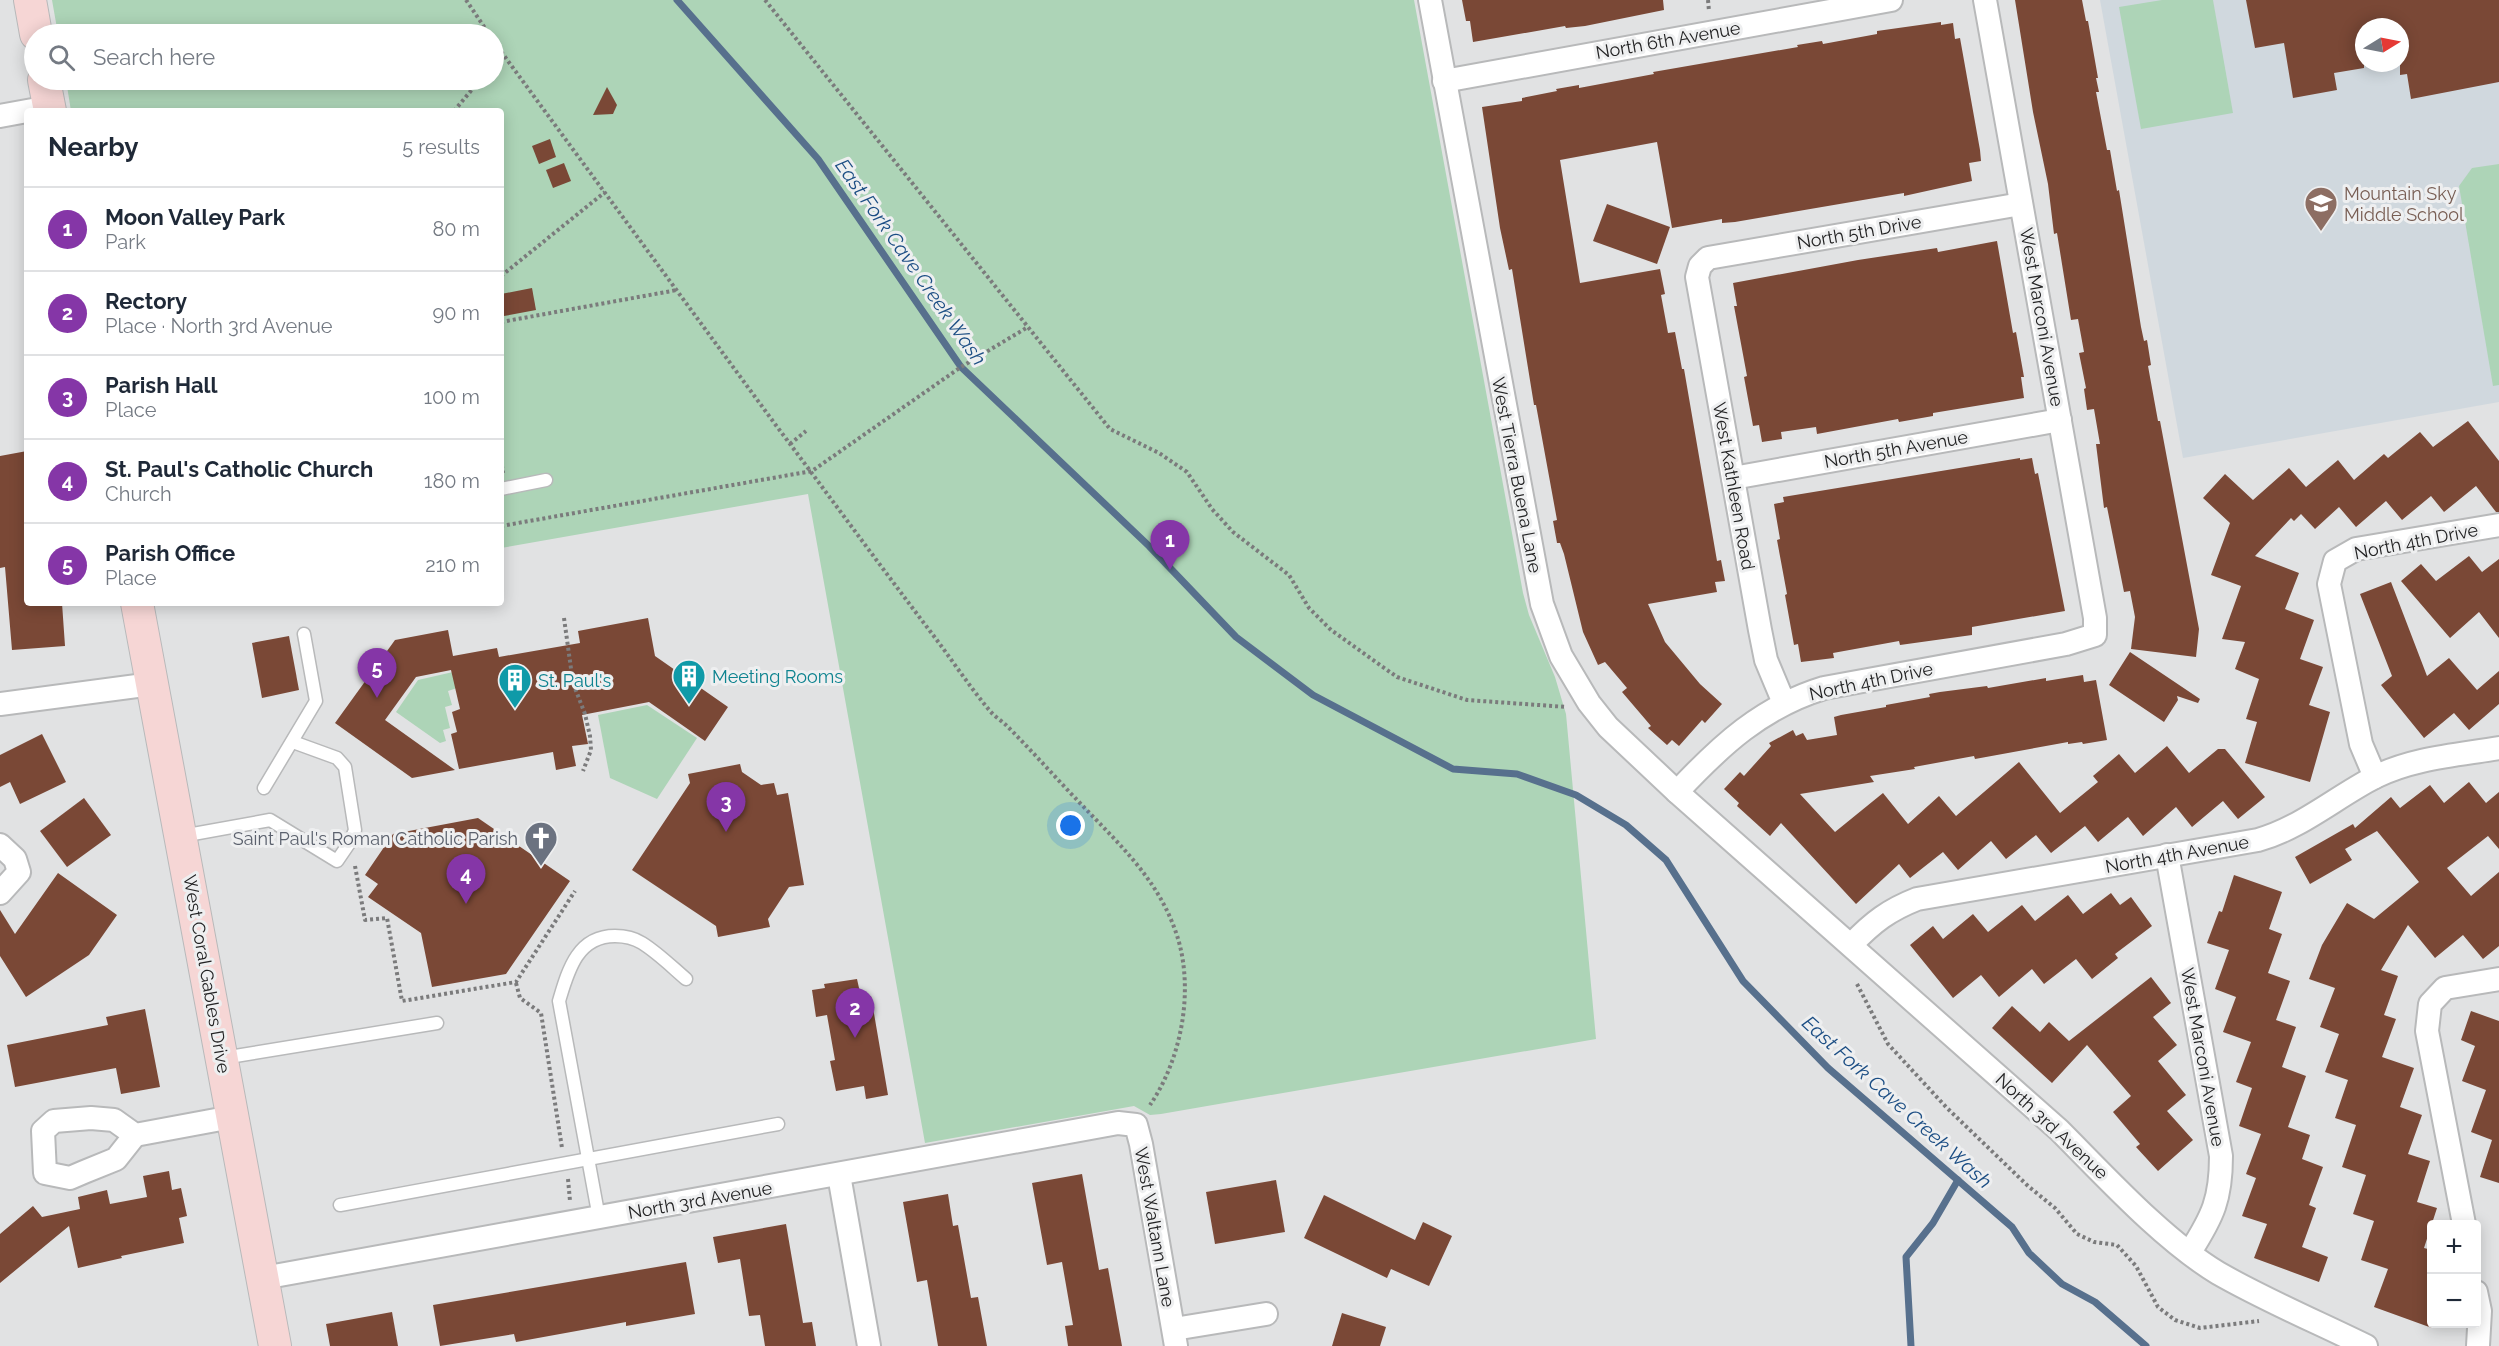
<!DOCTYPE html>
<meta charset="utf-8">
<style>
:root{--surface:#fff;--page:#f2f2f3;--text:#1f2937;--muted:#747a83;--line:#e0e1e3;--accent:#8536a7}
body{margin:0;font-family:Raleway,sans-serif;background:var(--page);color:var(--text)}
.controls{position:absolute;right:18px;bottom:18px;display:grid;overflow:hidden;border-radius:6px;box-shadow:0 3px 15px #0003}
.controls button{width:54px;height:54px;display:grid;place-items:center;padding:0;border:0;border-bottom:2px solid var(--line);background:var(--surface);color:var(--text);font:30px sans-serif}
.compass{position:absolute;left:2355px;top:18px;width:54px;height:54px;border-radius:50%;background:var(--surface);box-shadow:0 3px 15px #0003;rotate:80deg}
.you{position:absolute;left:1071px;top:826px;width:21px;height:21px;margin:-15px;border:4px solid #fff;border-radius:50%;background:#1a73e8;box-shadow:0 0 0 9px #1a73e833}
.badge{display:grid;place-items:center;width:39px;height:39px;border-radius:50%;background:var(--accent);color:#fff;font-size:20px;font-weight:700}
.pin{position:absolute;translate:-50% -50px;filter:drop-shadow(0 2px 3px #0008)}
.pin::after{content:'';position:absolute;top:32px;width:21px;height:18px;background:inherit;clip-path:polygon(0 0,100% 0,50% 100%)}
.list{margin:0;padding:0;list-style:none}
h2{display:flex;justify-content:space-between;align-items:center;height:78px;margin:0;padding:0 24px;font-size:26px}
h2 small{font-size:20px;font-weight:400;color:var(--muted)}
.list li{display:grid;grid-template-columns:39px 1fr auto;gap:18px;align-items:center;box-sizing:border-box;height:84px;padding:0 24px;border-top:2px solid var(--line)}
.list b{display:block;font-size:22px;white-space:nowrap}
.list p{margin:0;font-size:20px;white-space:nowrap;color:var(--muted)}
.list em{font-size:20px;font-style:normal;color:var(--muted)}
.icon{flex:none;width:33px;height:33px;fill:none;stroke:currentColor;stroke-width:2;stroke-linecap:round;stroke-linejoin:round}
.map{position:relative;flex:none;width:2499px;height:1346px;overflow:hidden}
.search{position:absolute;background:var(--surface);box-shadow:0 3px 15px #0003;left:24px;top:24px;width:480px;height:66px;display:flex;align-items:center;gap:15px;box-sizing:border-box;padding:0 21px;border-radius:33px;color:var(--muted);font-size:22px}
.panel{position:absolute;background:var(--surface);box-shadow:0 3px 15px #0003;left:24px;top:108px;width:480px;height:498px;border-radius:6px}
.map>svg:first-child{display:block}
.built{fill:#d0d8de;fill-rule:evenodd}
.green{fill:#add4b7}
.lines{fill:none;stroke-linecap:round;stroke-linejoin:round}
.stream{stroke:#57708d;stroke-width:7}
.building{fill:#7a4836}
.lane-casing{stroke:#b8b9ba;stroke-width:15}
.street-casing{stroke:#b8b9ba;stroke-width:26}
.secondary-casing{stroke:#b8b9ba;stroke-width:34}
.path{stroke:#7b7b7c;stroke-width:4;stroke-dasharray:3 3;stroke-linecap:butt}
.lane{stroke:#fff;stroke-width:12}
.street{stroke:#fff;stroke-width:22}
.secondary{stroke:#f6d6d5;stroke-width:32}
.labels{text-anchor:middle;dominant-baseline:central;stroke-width:6;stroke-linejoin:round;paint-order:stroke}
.street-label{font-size:18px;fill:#242425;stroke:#eeeff0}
.education-label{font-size:18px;fill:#785e54;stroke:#eeeff0;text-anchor:start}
.culture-label{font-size:18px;fill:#0d838f;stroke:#eeeff0;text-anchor:start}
.worship-label{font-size:18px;fill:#5b616d;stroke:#eeeff0;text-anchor:end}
.water-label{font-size:20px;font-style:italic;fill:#1c4e84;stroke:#eeeff0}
</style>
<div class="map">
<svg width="2499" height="1346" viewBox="0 0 2499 1346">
<rect width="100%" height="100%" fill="#e1e2e3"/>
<path class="built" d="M2100,0H2499V402L2183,458ZM2364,27H2400V63H2364Z"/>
<g class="green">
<path d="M52,0H1414L1523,593L1529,615L1555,677L1566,714L1596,1039L1161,1114L1150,1115L1134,1106L925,1143L808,494L501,548V111H71L66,80H494V34H58Z"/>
<path d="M2162,0H2213L2233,113L2141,129L2119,7Z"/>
<path d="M2499,164V385L2493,386L2459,186L2472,168Z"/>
<path d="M453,672L457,688L448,691L452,705L445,707L450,728L443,730L446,741L440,743L396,712L418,680Z"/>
<path d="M647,705L697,738L657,799L610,778L598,715Z"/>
</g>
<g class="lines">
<g class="stream">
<path d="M677,0L818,159L961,367L1149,546L1236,637L1313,695L1453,769L1517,774L1576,795L1626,825L1666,860L1743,981L1828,1068L2012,1227L2029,1253L2062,1284L2095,1302L2146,1346"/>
<path d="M1911,1346L1906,1257L1933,1223L1958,1180"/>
</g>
</g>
<g class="building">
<path d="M1462,0H1663L1664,10L1585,26L1566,28L1565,26L1473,42L1470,21H1466Z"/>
<path d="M2015,0H2082L2086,21H2088L2098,78H2096L2099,92H2096L2107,150H2110L2117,191L2119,190L2141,327L2144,341L2147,340L2151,365L2148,366L2158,421H2160L2199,629L2196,657L2131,649L2135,617L2130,591L2124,592L2107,507L2104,508L2096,444H2100L2094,409L2087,410L2084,389L2086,388L2079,353L2084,352L2078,319L2071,320L2057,233L2054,234L2048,184L2033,112Z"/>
<path d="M2246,0H2499V82L2411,99L2407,74L2400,75V27H2364V68L2334,73L2337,90L2293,98L2284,43L2255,48Z"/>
<path d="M1941,22V25L1953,23L1955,39L1960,38L1980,150L1981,161L1969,163L1972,181L1904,196V193L1735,222L1722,223V219L1672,228L1657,142L1560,160L1580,283L1660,269L1665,294L1661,295L1668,333L1675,332L1682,369H1684L1717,561L1721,560L1725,581L1715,582L1717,592L1648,604L1665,642L1700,684L1722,704L1705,723L1702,720L1679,746L1672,740L1667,745L1648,728L1651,726L1622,692L1627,688L1605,662L1598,665L1583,632L1564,554L1560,543H1557L1553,521L1557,520L1536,405H1534L1512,269L1509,270L1500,228L1482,107L1522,101V98L1557,91L1556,89L1579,85V88L1654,74L1653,72L1798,47L1797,45L1822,41L1823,44L1877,34V31Z"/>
<path d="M607,87L617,105L613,114L593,115Z"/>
<path d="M550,139L556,157L539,164L532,146Z"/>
<path d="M564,163L571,181L553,188L546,170Z"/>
<path d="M1607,204L1670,227L1657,264L1593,241Z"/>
<path d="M1997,241L2013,333L2016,332L2024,377H2021L2024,398L1933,413V416L1899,422L1898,419L1817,434L1816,427L1781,432L1782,439L1762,442L1759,425L1753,426L1744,377L1747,376L1734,306H1737L1733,283L1858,260L1937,248L1938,252Z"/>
<path d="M532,288L536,310L504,316L501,294Z"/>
<path d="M2468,421L2499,461V512H2496L2476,486L2444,512L2431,496L2402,520L2386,501L2356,527L2339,507L2315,529L2301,514L2294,521L2291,518L2255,556L2299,573L2285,609L2314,620L2300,659L2323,667L2309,705L2330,712L2310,782L2245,763L2257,722L2246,719L2259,679L2235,669L2245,642L2222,639L2241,586L2211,575L2230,523L2203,498L2225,474L2253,500L2289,468L2306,487L2338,460L2354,480L2384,454L2388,458L2420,432L2433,447Z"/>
<path d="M27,451V603H62L65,646L12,650L5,567L0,568V456Z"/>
<path d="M2020,458V460L2032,458L2035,474L2038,473L2065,611L1972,627V635L1900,645L1899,641L1833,653L1834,658L1801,662L1798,644L1794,645L1785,595L1787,594L1777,540L1780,539L1774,504L1784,502L1783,497Z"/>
<path d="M2469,556L2482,572L2499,559V638L2479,612L2450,638L2401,581L2421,564L2436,581Z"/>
<path d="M2391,582L2427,676L2449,658L2477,690L2499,671V704L2469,730L2454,713L2424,738L2381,685L2392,676L2360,594Z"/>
<path d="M648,618L655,656L728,707L705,741L649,702L582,715L588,744L572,746L576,766L556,770L553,752L459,769L451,734L457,732L452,712L460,709L451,670L416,677L385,720L455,770L412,778L335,723L395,640L448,630L453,656L497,648L499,657L580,643L578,631Z"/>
<path d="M289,636L299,690L262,698L252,643Z"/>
<path d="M2130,652L2200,699L2198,703L2177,696L2178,700L2164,722L2109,685Z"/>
<path d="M2083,675L2084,682L2096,680L2107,740L2083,744L2082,742L2068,744V742L1975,759L1974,756L1914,767L1915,769L1870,776L1874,782L1800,794L1835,832L1883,793L1908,824L1939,796L1956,816L2019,762L2060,813L2098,782L2093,776L2119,754L2135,773L2167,746L2189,773L2218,749H2225L2265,797L2238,819L2223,801L2192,827L2176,807L2143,836L2128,817L2098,842L2085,826L2051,853L2036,835L2006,859L1991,841L1958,870L1943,852L1910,878L1899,864L1856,904L1781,823L1770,836L1737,806L1739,803L1724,789L1740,772L1744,776L1771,746L1769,743L1793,730L1796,736L1803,733L1807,740L1837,735L1834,717L1841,715L1886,707V705L1930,697L1929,694L1940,692L1987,686L1988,688L2046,678V681Z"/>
<path d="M42,734L66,782L20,804L10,782L0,787V755Z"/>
<path d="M740,764L742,772L761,785L774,783L777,795L788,793L804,885L789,887L768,919L770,927L718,937L716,926L632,870L690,783L688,774Z"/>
<path d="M2469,782L2486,803L2499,792V849L2488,836L2447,868L2471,896L2499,872V946L2483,959L2463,935L2435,958L2408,925L2381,970L2398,976L2384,1015L2396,1019L2382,1057L2414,1068L2400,1107L2422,1115L2408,1154L2430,1161L2417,1202L2437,1208L2424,1248L2432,1250V1328L2374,1307L2388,1269L2361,1260L2374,1221L2353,1214L2366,1175L2342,1167L2356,1125L2335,1118L2348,1080L2325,1072L2339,1034L2320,1027L2335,988L2309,979L2322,945L2347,903L2374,919L2419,882L2377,831L2345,849L2352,860L2310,884L2295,857L2353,824L2355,828L2391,797L2400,808L2430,785L2444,803Z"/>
<path d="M84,798L111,835L67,867L40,831Z"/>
<path d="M478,818L570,881L506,974L432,987L421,933L368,897L378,884L365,875L393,834Z"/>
<path d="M58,873L117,915L89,955L26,997L0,956V910L15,934Z"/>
<path d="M2234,875L2282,892L2269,929L2282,934L2268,973L2290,981L2276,1020L2296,1027L2282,1067L2306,1076L2288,1127L2310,1135L2302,1159L2323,1167L2309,1205L2316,1208L2302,1247L2328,1257L2319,1282L2254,1258L2267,1224L2242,1216L2256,1178L2246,1174L2261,1134L2239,1126L2252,1088L2236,1082L2251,1042L2223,1032L2236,997L2215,989L2229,950L2207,943L2219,911L2222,912Z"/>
<path d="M2111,893L2120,905L2131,897L2152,926L2115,954L2118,958L2092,979L2076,959L2044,984L2032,969L1999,997L1981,975L1953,998L1910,945L1933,926L1943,939L1973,914L1988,932L2022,905L2035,921L2068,895L2083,914Z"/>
<path d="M2151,977L2171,1003L2153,1017L2177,1045L2158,1061L2186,1095L2167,1111L2193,1140L2158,1171L2136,1147L2140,1144L2113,1112L2131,1096L2087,1045L2052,1083L1992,1028L2012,1006L2040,1032L2049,1022L2069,1041Z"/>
<path d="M857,979L861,997L871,996L888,1095L866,1099L864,1086L836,1091L830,1061L835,1060L827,1015L816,1017L812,990L825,988L824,984Z"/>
<path d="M145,1009L160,1087L121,1094L116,1068L15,1087L7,1045L108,1025L106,1017Z"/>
<path d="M2471,1011L2499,1021V1183L2480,1177L2492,1140L2471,1132L2486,1090L2462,1081L2475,1046L2461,1040Z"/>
<path d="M169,1171L172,1190L181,1188L187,1216L179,1218L184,1243L121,1256L122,1258L78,1268L69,1226L0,1283V1234L33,1206L42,1217L80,1209L78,1197L107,1190L110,1204L147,1197L143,1176Z"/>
<path d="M1082,1174L1099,1270L1108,1268L1122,1346H1068L1065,1326L1073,1325L1062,1262L1047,1265L1032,1183Z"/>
<path d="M1276,1180L1285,1232L1215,1244L1206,1192Z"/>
<path d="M948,1194L953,1226L958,1225L971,1298L978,1297L987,1346H938L927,1280L917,1282L903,1202Z"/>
<path d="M1324,1195L1415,1240L1423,1222L1452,1236L1429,1286L1391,1269L1387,1278L1304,1238Z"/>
<path d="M786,1224L803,1323L812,1322L816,1346H765L760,1315L749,1316L740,1259L718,1263L713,1237Z"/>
<path d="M686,1262L695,1314L626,1326V1322L516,1342L514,1334L440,1346L433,1305Z"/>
<path d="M392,1312L398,1346H330L326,1324Z"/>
<path d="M1342,1313L1386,1327L1380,1346H1332Z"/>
</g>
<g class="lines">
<defs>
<g id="lane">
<path d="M501,489L546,480"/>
<path d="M264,788L316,701L304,634"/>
<path d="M182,836L270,820L337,861L350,842L355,830L345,767L337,758L293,742"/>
<path d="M223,1058L437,1023"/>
<path d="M340,1205L778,1124"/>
<path d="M599,1218L559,1001C568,971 577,936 615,936C624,936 634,938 642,943C658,953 672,967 686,979"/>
</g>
<g id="street">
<path d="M1430,0L1542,604L1561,656L1589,703L1608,727L1677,792L2059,1130C2105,1176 2163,1240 2218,1273C2265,1300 2317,1322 2366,1346"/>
<path d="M1444,81L1891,0"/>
<path d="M0,116L49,107"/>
<path d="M1733,478L2060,420"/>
<path d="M1784,703L1766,660L1760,630L1697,277L1700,266L1708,258L2021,204"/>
<path d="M0,704L152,684"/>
<path d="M2375,777L2361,744L2329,584L2335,561L2356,549L2499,525"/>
<path d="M1677,792C1721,745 1762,707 1824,688L2066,644L2095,635V618L1985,0"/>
<path d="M0,845L15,859L19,872L0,893"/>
<path d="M2167,855L2221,1156C2221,1199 2213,1216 2190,1252"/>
<path d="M1852,944C1873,922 1889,910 1917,899L2258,840C2301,828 2336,797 2375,777C2413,758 2458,755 2499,748"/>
<path d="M135,1135L114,1120L91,1118L54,1121L43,1131L45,1173L70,1178L84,1172L116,1159L135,1135L232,1117"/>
<path d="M839,1175L869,1346"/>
<path d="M2464,1224L2427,1031L2430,1004L2445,988L2499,979"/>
<path d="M263,1278L1118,1123L1136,1125L1141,1144L1176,1346"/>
<path d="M2476,1292L2480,1311L2478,1346"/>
<path d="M1174,1329L1266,1314"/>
</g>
<g id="secondary">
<path d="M30,0L36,34"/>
<path d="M44,80L50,111"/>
<path d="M137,603L275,1346"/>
</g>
</defs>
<use href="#lane" class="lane-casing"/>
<use href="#street" class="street-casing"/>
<use href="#secondary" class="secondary-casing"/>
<g class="path">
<path d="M466,0L489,34"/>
<path d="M765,0L1110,429L1159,453L1187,472L1212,509L1233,532L1289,575L1309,608L1331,630L1397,677L1467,700L1567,707"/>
<path d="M1708,0L1709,11"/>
<path d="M494,42L775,424C827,493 878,563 930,631C950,657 969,686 990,711C995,717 1002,721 1007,726C1032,751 1055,777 1079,802C1116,841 1155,876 1174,927C1196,983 1183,1057 1150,1105"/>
<path d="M494,63L501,54"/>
<path d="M454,111L480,80"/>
<path d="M501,276L605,192"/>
<path d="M501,322L677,290"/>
<path d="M790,444L806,431"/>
<path d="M501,459L503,473"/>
<path d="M501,526L812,471L961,367L1028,327"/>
<path d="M564,618L573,683L585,714L590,736L591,750L583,771"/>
<path d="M355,866L365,920L387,918L402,1001L516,982L575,891"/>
<path d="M516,983L520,998L541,1013L562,1148"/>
<path d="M1857,984L1888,1044L1946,1107L2028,1186L2055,1208L2077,1234L2094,1242L2117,1245L2136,1266L2158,1307L2175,1320L2200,1328L2259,1321"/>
<path d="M568,1179L570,1201"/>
</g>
<use href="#lane" class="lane"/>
<use href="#street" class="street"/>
<use href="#secondary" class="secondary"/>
</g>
<defs>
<symbol id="school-pin" viewBox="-11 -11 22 30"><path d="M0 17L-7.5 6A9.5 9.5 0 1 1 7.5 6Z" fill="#8d6e63" stroke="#eeeff0"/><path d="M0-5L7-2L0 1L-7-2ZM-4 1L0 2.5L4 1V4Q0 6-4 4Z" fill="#fff"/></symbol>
<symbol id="building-pin" viewBox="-11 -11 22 30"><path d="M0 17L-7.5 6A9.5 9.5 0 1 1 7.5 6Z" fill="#0f9aa8" stroke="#eeeff0"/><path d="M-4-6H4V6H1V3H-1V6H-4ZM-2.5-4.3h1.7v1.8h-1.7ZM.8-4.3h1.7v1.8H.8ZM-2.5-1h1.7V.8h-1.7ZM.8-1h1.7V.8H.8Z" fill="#fff"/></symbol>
<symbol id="church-pin" viewBox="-11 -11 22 30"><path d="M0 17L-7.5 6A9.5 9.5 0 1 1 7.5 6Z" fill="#6b7280" stroke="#eeeff0"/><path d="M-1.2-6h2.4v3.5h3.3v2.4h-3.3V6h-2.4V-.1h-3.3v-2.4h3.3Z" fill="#fff"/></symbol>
</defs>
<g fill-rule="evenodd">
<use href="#school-pin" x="2302" y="184" width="38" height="52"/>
<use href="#building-pin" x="670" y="657" width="38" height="52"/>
<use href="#building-pin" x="496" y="661" width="38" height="52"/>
<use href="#church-pin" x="522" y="819" width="38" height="52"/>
</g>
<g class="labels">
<g class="street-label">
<text transform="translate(1668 40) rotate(-10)">North 6th Avenue</text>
<text transform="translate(1859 232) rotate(-10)">North 5th Drive</text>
<text transform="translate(2042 317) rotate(80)">West Marconi Avenue</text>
<text transform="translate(1896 449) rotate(-10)">North 5th Avenue</text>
<text transform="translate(1517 475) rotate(79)">West Tierra Buena Lane</text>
<text transform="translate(1734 486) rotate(80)">West Kathleen Road</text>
<text transform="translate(2416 541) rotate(-11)">North 4th Drive</text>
<text transform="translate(1871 681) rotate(-12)">North 4th Drive</text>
<text transform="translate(2177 854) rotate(-10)">North 4th Avenue</text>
<text transform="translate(207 974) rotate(80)">West Coral Gables Drive</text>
<text transform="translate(2203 1057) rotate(80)">West Marconi Avenue</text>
<text transform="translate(2052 1126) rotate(43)">North 3rd Avenue</text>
<text transform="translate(700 1200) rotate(-10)">North 3rd Avenue</text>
<text transform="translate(1155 1227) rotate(80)">West Waltann Lane</text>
</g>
<g class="education-label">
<text x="2344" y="193">Mountain Sky<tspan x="2344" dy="21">Middle School</tspan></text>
</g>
<g class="culture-label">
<text x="712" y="676">Meeting Rooms</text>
<text x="538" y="680">St. Paul's</text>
</g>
<g class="worship-label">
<text x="518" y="838">Saint Paul's Roman Catholic Parish</text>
</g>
<g class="water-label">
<text transform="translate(911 262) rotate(55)">East Fork Cave Creek Wash</text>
<text transform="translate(1897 1102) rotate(42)">East Fork Cave Creek Wash</text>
</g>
</g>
</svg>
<div class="controls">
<button>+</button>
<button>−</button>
</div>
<svg class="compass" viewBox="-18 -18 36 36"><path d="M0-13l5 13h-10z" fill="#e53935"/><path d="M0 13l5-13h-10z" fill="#747a83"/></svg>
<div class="you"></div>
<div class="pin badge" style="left:1170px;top:570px">1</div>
<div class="pin badge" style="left:855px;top:1038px">2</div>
<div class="pin badge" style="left:726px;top:832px">3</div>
<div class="pin badge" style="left:466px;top:904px">4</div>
<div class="pin badge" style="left:377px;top:698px">5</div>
<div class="search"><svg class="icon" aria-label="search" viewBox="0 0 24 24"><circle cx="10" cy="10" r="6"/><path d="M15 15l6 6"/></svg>Search here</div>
<section class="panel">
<h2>Nearby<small>5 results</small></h2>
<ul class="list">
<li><span class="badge">1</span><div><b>Moon Valley Park</b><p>Park</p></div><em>80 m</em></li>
<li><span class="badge">2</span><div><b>Rectory</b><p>Place · North 3rd Avenue</p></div><em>90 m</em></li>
<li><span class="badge">3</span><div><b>Parish Hall</b><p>Place</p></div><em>100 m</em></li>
<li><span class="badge">4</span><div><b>St. Paul's Catholic Church</b><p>Church</p></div><em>180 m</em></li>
<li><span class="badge">5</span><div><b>Parish Office</b><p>Place</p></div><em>210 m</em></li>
</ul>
</section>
</div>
